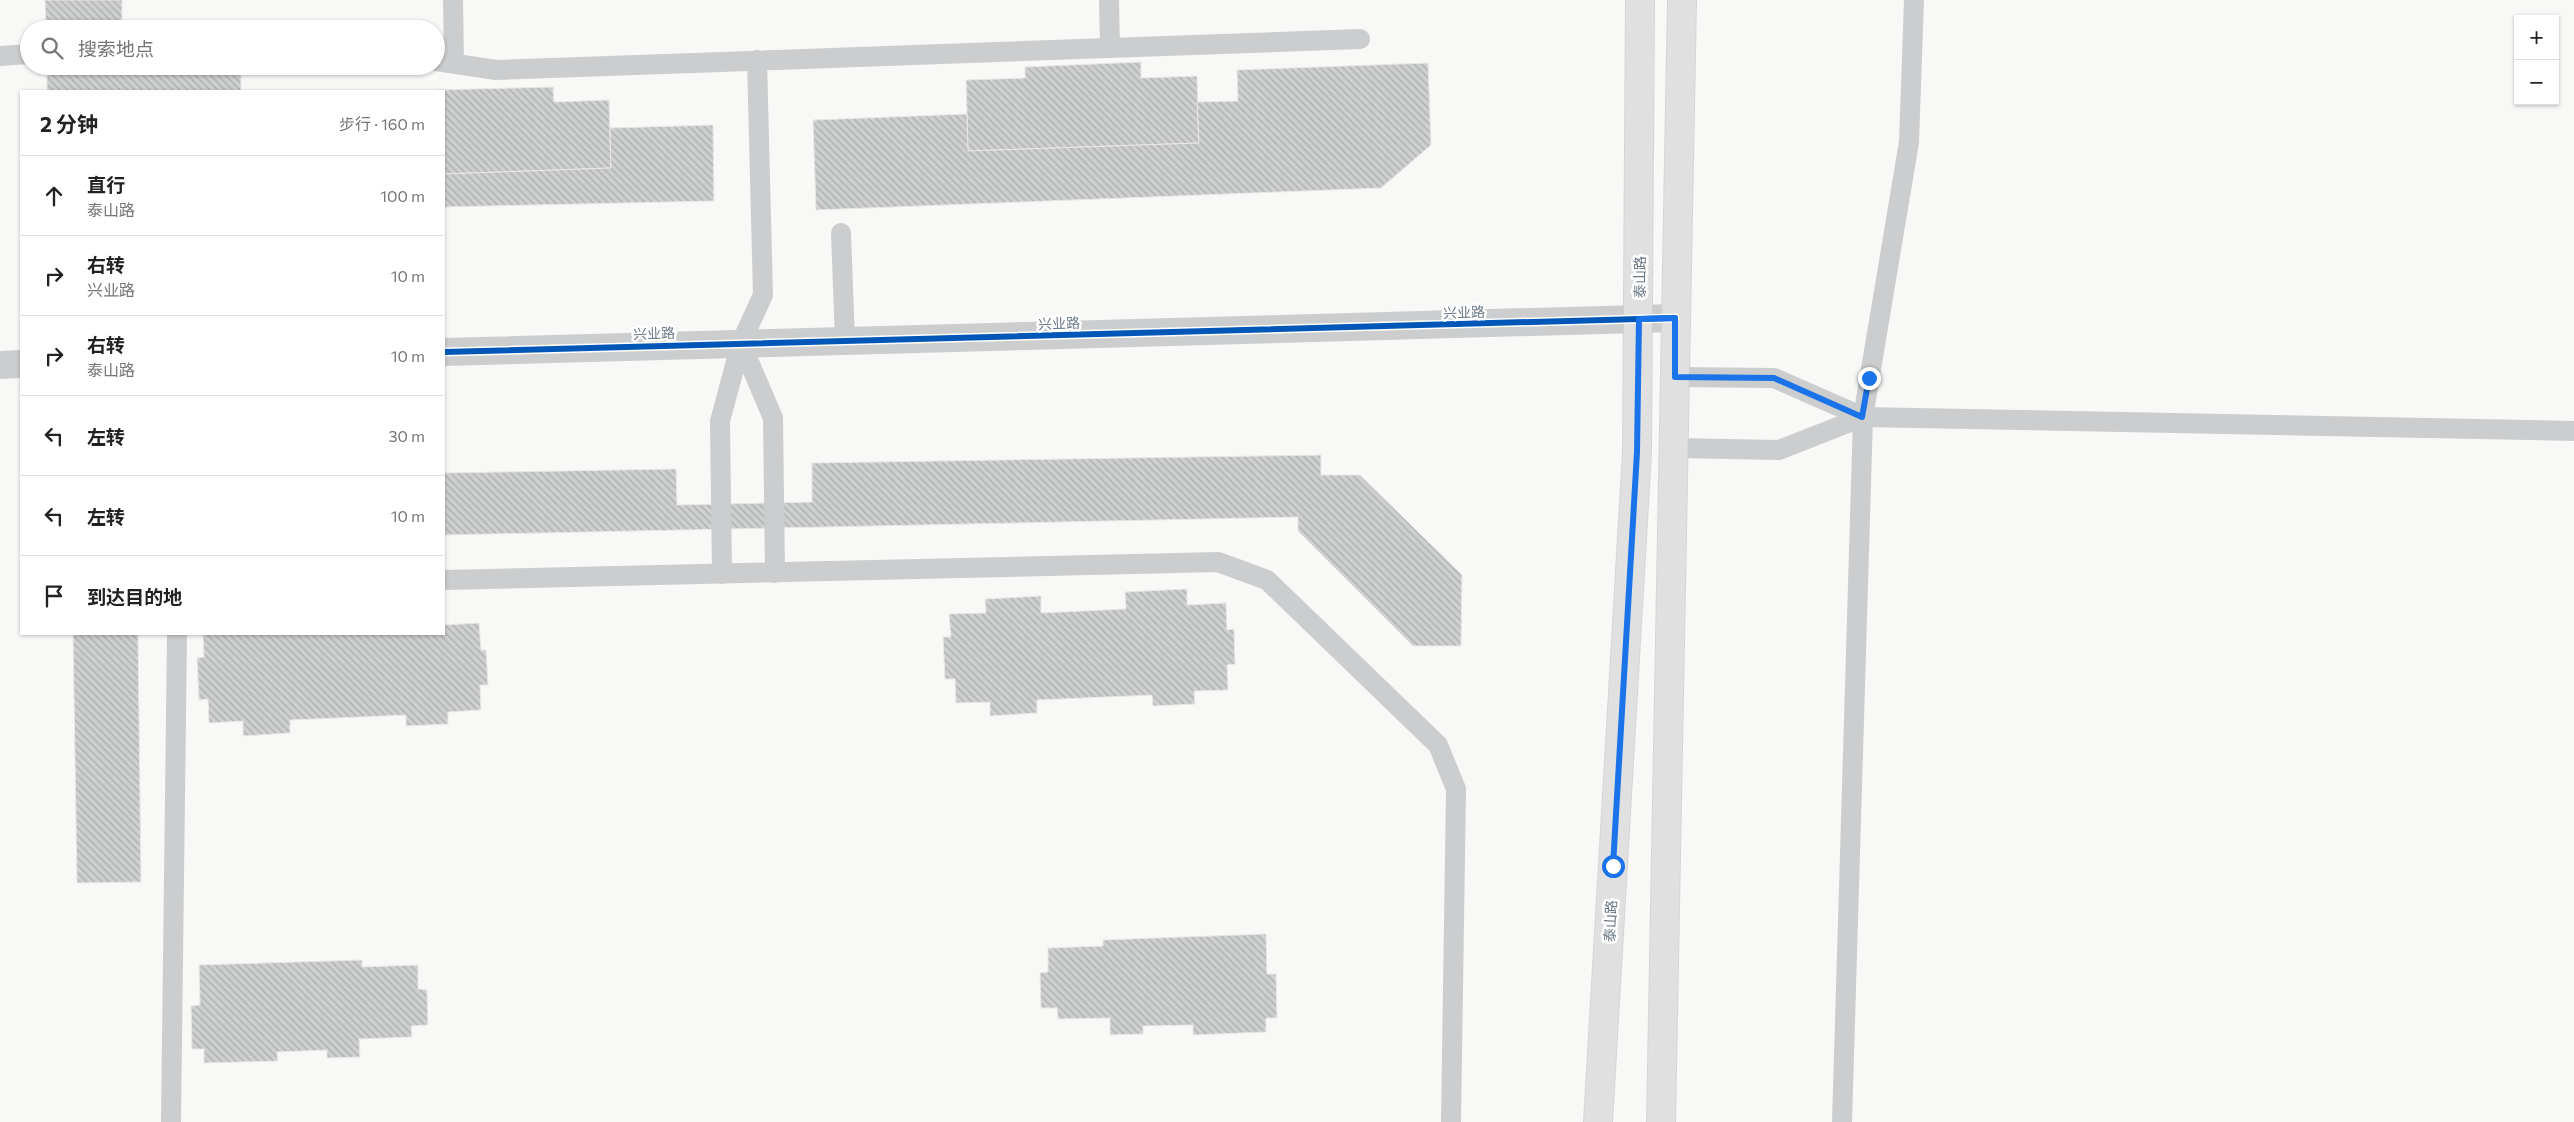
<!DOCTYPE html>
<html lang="zh">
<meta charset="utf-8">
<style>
:root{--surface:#fff;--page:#f6f6f6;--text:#222;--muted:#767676;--line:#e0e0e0}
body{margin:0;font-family:Commissioner,"Noto Sans SC",sans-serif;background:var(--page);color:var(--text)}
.controls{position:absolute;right:15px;top:15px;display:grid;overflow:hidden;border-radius:0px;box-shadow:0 1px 4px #0004}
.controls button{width:45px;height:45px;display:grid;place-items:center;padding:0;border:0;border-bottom:1px solid var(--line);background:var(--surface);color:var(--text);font:25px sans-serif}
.stop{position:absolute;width:15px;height:15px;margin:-11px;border:4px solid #1a73e8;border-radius:50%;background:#fff}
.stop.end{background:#1a73e8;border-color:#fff;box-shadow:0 1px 5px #0008}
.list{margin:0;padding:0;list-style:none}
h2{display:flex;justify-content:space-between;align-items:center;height:65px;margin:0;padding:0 20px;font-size:21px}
h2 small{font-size:16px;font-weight:400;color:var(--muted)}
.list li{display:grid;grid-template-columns:32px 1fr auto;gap:15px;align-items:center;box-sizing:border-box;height:80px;padding:0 20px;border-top:1px solid var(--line)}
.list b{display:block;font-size:19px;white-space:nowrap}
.list p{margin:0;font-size:16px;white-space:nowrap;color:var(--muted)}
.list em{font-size:16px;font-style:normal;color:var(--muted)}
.icon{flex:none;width:28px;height:28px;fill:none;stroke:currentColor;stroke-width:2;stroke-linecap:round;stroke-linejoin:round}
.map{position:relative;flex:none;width:2574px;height:1122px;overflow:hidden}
.search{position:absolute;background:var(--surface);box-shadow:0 1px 4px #0004;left:20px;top:20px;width:425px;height:55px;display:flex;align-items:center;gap:12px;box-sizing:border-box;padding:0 18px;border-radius:28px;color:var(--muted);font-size:19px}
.panel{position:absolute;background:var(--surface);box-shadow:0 1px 4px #0004;left:20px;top:90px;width:425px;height:545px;border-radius:0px}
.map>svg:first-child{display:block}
.building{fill:url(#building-back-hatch);stroke:#e8e8e6}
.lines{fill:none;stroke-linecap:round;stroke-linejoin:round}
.secondary-casing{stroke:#d5d5d6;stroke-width:30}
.service{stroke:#cccdce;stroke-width:20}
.tertiary{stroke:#cccdce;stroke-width:28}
.secondary{stroke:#e0e0e1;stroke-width:28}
.cycleway-casing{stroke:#fff;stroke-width:9}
.cycleway{stroke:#0057b8;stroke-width:6}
.route{stroke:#1a73e8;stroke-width:6}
.labels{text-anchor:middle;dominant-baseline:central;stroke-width:5;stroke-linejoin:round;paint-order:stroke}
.street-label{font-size:14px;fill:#6a7785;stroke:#fff}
</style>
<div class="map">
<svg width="2574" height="1122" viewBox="0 0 2574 1122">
<defs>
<pattern id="building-back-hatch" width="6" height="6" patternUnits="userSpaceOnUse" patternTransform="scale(1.25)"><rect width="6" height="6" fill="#cecfcf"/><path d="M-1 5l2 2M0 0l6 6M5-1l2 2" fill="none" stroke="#abadae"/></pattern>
</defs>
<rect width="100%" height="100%" fill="#f8f8f7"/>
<g class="building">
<path d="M45,0H122V29H46Z"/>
<path d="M1141,62V78L1197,76L1199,143L968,151L966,80L1025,78V67Z"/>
<path d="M1428,63L1431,145L1381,188L816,210L813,120L967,114L968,151L1199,143L1197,102L1238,101L1237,70Z"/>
<path d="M47,66H123V72L241,70V91H47Z"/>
<path d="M553,87L554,102L609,100L611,168L444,174V91L436,90Z"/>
<path d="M713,125L714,201L444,207V174L611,168L610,128Z"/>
<path d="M1321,455V475H1360L1462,575L1461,646H1413L1298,531V517L444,535V473L676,469L677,505L812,502V463Z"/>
<path d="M1187,589V605L1226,603L1227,630L1234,629L1235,664L1227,665L1228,690L1194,691L1195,704L1153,706L1152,695L1037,700V713L990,716V702L956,703L955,679H945L943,637H951L949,614L986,613L985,599L1041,596V613L1126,609L1125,592Z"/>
<path d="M479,623L481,650H486L488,685H480L481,710L448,712V724L406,726V715L290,720V733L243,736V721L209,723L208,699L199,700L197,658L204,657L203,634H444V625Z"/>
<path d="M73,634H138L141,882L77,883Z"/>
<path d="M1266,934L1267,974H1276L1277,1018H1266V1032L1193,1035V1025L1143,1026V1034L1110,1035V1018L1058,1019L1057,1008H1041L1040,973L1048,972V948L1103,946V940Z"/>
<path d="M362,960V967L418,965V989L427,990L428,1025L411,1026L412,1037L359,1039L360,1057L327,1058V1050L277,1052L278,1061L204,1063V1049H192L191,1006L200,1005L199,965Z"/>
</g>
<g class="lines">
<defs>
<g id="secondary">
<path d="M1598,1122L1637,452L1640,0"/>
<path d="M1661,1122L1682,0"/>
</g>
</defs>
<use href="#secondary" class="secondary-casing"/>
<g class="service">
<path d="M453,0L454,63"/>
<path d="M1109,0L1110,48"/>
<path d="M0,56L29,54"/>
<path d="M436,61L496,70L1360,39"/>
<path d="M841,233L845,341"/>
<path d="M741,343L773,418L775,573"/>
<path d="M1675,377L1774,378L1863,417"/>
<path d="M1675,448L1779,450L1863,417L2574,431"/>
<path d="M722,574L720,421L741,343L763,295L757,60"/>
<path d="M444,580L1218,562L1267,580L1438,745L1456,789L1451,1122"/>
<path d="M171,1122L177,634"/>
<path d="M1842,1122L1863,417L1909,142L1914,0"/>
</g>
<g class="tertiary">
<path d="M444,352L1675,318"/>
<path d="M0,365L21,364"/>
</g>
<use href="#secondary" class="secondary"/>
<defs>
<path id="cycleway" d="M444,352L1675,318"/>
</defs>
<use href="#cycleway" class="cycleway-casing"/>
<use href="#cycleway" class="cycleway"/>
</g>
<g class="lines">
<path class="route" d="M1613,866L1637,452L1639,319L1675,318V377L1774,378L1862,417L1869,378"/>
</g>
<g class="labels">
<g class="street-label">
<text transform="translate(1639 277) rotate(-90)">泰山路</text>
<text transform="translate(1464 312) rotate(-2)">兴业路</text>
<text transform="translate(1059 323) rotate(-2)">兴业路</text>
<text transform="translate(654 333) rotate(-2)">兴业路</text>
<text transform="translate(1610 921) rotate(-87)">泰山路</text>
</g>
</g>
</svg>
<div class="controls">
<button>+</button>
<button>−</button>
</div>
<div class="stop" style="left:1613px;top:866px"></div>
<div class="stop end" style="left:1869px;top:378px"></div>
<div class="search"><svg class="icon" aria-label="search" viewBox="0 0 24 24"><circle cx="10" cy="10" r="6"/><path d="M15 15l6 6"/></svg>搜索地点</div>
<section class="panel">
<h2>2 分钟<small>步行 · 160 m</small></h2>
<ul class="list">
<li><svg class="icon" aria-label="ahead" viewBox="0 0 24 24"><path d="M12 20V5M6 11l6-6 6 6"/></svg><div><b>直行</b><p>泰山路</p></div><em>100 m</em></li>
<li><svg class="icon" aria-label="right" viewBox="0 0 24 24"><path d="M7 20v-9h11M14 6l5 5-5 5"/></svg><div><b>右转</b><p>兴业路</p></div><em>10 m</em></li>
<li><svg class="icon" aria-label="right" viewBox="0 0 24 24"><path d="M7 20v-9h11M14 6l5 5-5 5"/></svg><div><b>右转</b><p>泰山路</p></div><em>10 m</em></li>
<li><svg class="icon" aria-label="left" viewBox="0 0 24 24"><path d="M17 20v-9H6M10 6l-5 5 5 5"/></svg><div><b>左转</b></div><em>30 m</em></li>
<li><svg class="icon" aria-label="left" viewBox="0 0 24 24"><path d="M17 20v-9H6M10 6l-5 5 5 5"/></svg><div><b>左转</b></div><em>10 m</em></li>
<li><svg class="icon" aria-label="arrive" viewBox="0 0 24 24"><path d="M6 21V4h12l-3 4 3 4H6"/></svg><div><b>到达目的地</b></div></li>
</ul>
</section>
</div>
